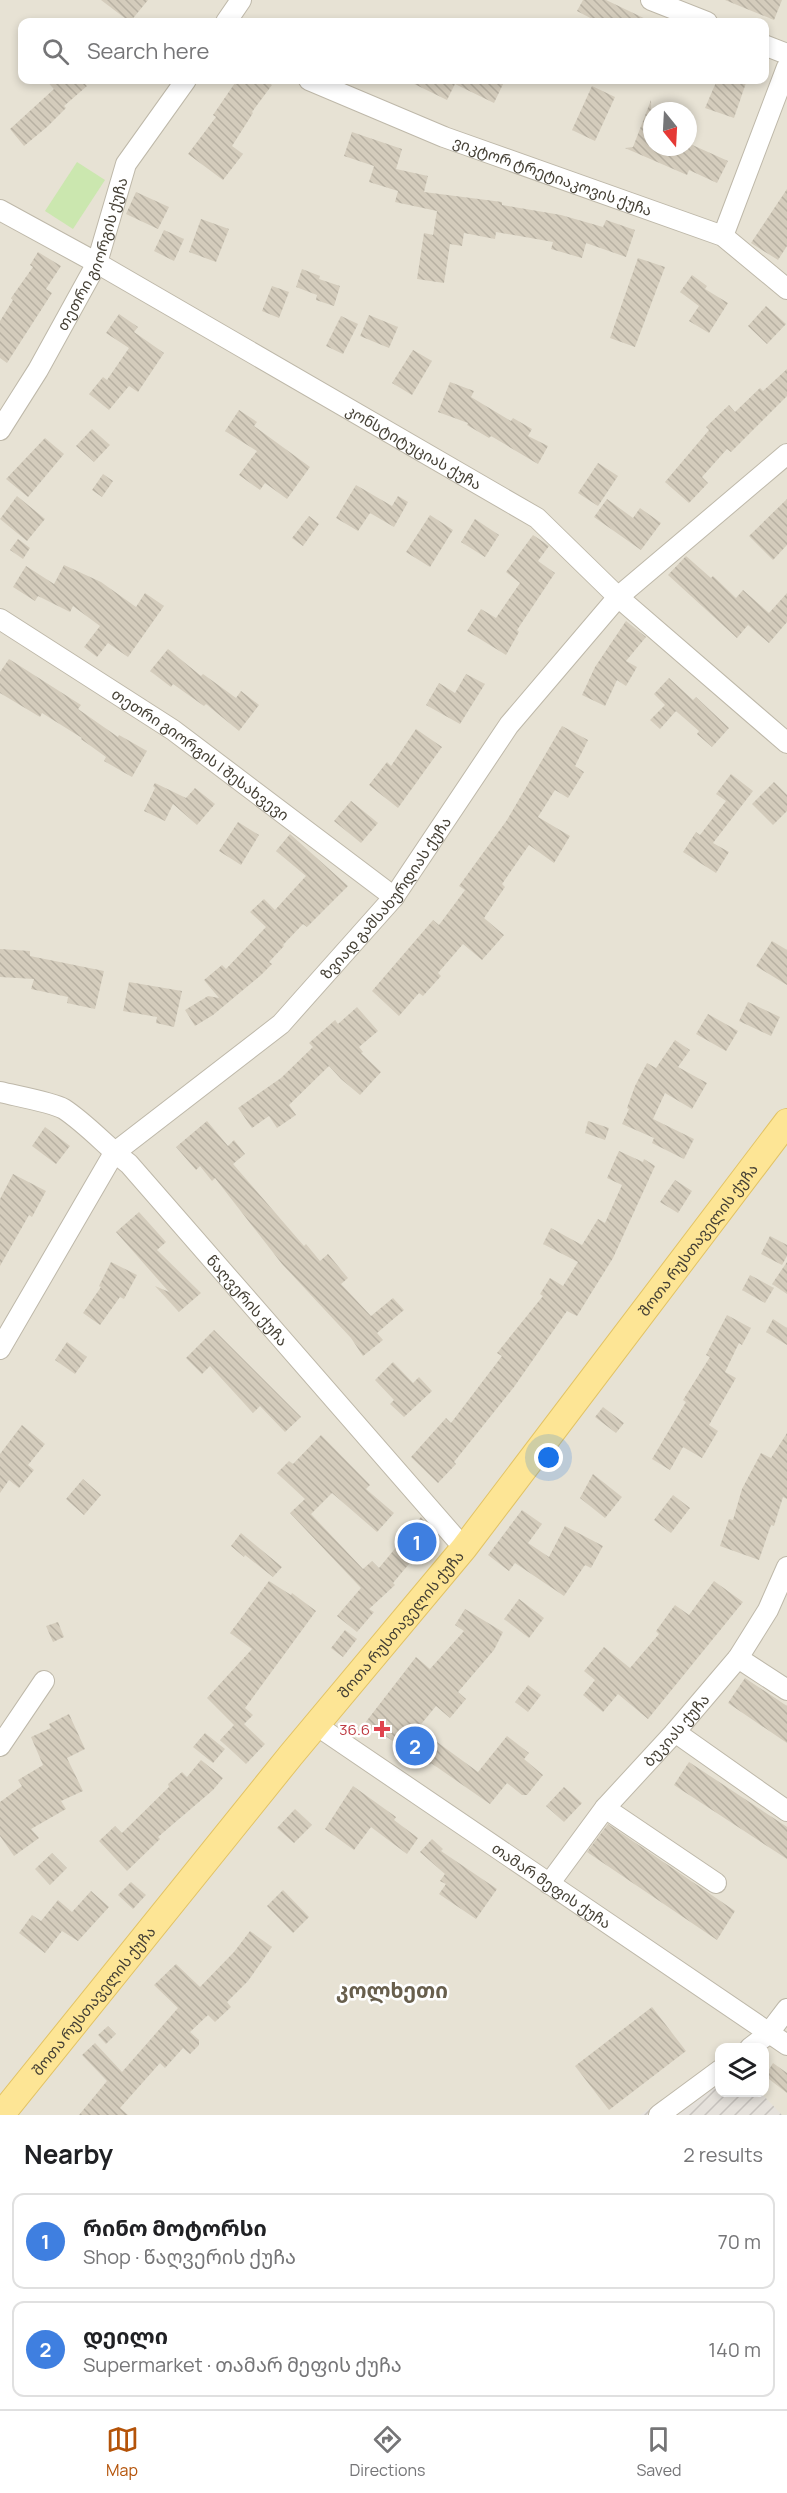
<!DOCTYPE html>
<meta charset="utf-8">
<style>
:root{--surface:#fff;--page:#f2f2f2;--text:#202124;--muted:#757577;--line:#e0e0e0;--accent:#b45309}
body{margin:0;font-family:Manrope,"Noto Sans Georgian",sans-serif;background:var(--page);color:var(--text)}
.controls{position:absolute;right:18px;bottom:18px;display:grid;overflow:hidden;border-radius:12px;box-shadow:0 3px 9px #0003}
.controls button{width:54px;height:54px;display:grid;place-items:center;padding:0;border:0;border-bottom:2px solid var(--line);background:var(--surface);color:var(--text);font:30px sans-serif}
.compass{position:absolute;left:643px;top:102px;width:54px;height:54px;border-radius:50%;background:var(--surface);box-shadow:0 3px 9px #0003;rotate:162deg}
.you{position:absolute;left:549px;top:1458px;width:21px;height:21px;margin:-15px;border:4px solid #fff;border-radius:50%;background:#1a73e8;box-shadow:0 0 0 9px #1a73e833}
.badge{display:grid;place-items:center;width:39px;height:39px;border-radius:50%;background:var(--accent);color:#fff;font-size:20px;font-weight:700}
.pin{position:absolute;translate:-50% -50%;border:3px solid #fff;box-shadow:0 2px 6px #0006}
.list{margin:0;padding:0;list-style:none}
h2{display:flex;justify-content:space-between;align-items:center;height:78px;margin:0;padding:0 24px;font-size:26px}
h2 small{font-size:20px;font-weight:400;color:var(--muted)}
.list li{display:grid;grid-template-columns:39px 1fr auto;gap:18px;align-items:center;box-sizing:border-box;height:96px;margin:0 12px 12px;padding:0 12px;border:2px solid var(--line);border-radius:12px}
.list b{display:block;font-size:22px;white-space:nowrap}
.list p{margin:0;font-size:20px;white-space:nowrap;color:var(--muted)}
.list em{font-size:20px;font-style:normal;color:var(--muted)}
.icon{flex:none;width:33px;height:33px;fill:none;stroke:currentColor;stroke-width:2;stroke-linecap:round;stroke-linejoin:round}
.map{position:relative;flex:none;width:787px;height:2115px;overflow:hidden}
.search{position:absolute;background:var(--surface);box-shadow:0 3px 9px #0003;left:18px;right:18px;top:18px;height:66px;display:flex;align-items:center;gap:15px;box-sizing:border-box;padding:0 21px;border-radius:12px;color:var(--muted);font-size:22px}
.sheet{height:294px;background:var(--surface)}
nav{display:flex;justify-content:space-around;align-items:center;box-sizing:border-box;height:84px;border-top:2px solid var(--line);background:var(--surface);font-size:16px;color:var(--muted)}
nav a{display:grid;justify-items:center;gap:3px}
nav .on{color:var(--accent)}
.map>svg:first-child{display:block}
.residential{fill:#e7e2d4;fill-rule:evenodd}
.industrial{fill:url(#industrial-furrows)}
.garden{fill:#cbe7af}
.building{fill:url(#building-back-hatch)}
.lines{fill:none;stroke-linecap:round;stroke-linejoin:round}
.minor-casing{stroke:#beb8a9;stroke-width:22}
.major-casing{stroke:#e2c365;stroke-width:28}
.minor{stroke:#fff;stroke-width:20}
.major{stroke:#fde595;stroke-width:26}
.health-dot{fill:#e0444e;stroke:#fff;stroke-width:2}
.labels{text-anchor:middle;dominant-baseline:central;stroke-width:5;stroke-linejoin:round;paint-order:stroke}
.street-label{font-size:15px;fill:#454035;stroke:#fff}
.health-label{font-size:15px;fill:#be3a42;stroke:#fff;text-anchor:end}
.district-label{font-size:21px;font-weight:bold;fill:#685f4d;stroke:#fff}
</style>
<div class="map">
<svg width="787" height="2115" viewBox="0 0 787 2115">
<defs>
<pattern id="industrial-furrows" width="10" height="10" patternUnits="userSpaceOnUse" patternTransform="scale(1.5)"><rect width="10" height="10" fill="#e5e1db"/><path d="M-1 1l2-2M0 10L10 0M9 11l2-2" fill="none" stroke="#c6c2bd"/></pattern>
<pattern id="building-back-hatch" width="6" height="6" patternUnits="userSpaceOnUse" patternTransform="scale(1.5)"><rect width="6" height="6" fill="#d4ccbc"/><path d="M-1 5l2 2M0 0l6 6M5-1l2 2" fill="none" stroke="#b7b0a2"/></pattern>
</defs>
<rect width="100%" height="100%" fill="#f3f0e6"/>
<path class="residential" d="M0,0H787V2115H0ZM22,22H764V80H22ZM652,111H688V147H652ZM720,2048H764V2092H720Z"/>
<path class="industrial" d="M719,2059L720,2092L761,2093L782,2115H640Z"/>
<path class="garden" d="M77,162L105,180L73,229L45,211Z"/>
<g class="building">
<path d="M101,0H148L130,22Z"/>
<path d="M583,0H606L652,22H598L577,11Z"/>
<path d="M725,0H782L774,20Z"/>
<path d="M46,80H81L87,86L64,106L66,108L47,127L24,146L10,129L54,89Z"/>
<path d="M237,80H264L272,85L252,112L253,113L232,146L243,154L223,180L188,154L216,117L213,115Z"/>
<path d="M406,80H505L494,103L455,84L447,100Z"/>
<path d="M717,80H747L734,118L705,108Z"/>
<path d="M592,86L615,97L595,141L572,130Z"/>
<path d="M651,100L652,147H688V143L728,161L717,183L689,170L687,175L625,148L633,147Z"/>
<path d="M352,132L402,149L396,169L428,176L424,192L502,202V205L561,215L603,227L606,220L635,230L626,257L586,243L582,258L551,249L553,242L496,232L495,239L464,233L462,246L450,244L444,283L417,279L424,233L433,235L437,211L395,202L398,191L369,182L374,166L344,156Z"/>
<path d="M787,189V246L778,260L751,243Z"/>
<path d="M136,192L169,207L158,229L126,214Z"/>
<path d="M201,219L229,229L216,262L189,252Z"/>
<path d="M164,230L184,239L174,261L154,251Z"/>
<path d="M38,252L61,266L46,289L52,293L7,363L0,358V321L13,300L11,298L33,267L30,265Z"/>
<path d="M638,258L665,267L635,347L610,338Z"/>
<path d="M302,269L320,276L319,279L340,286L334,306L316,300L317,295L296,287Z"/>
<path d="M692,275L707,286L705,289L728,303L709,333L689,321L699,306L680,292Z"/>
<path d="M272,286L289,292L279,318L262,311Z"/>
<path d="M766,306L786,324L767,344L748,326Z"/>
<path d="M119,314L138,327L134,332L164,353L138,392L129,386L109,410L89,394L103,377L107,380L129,348L106,333Z"/>
<path d="M369,315L398,327L389,348L360,336Z"/>
<path d="M341,316L358,324L343,354L326,346Z"/>
<path d="M413,350L432,361L412,395L392,383Z"/>
<path d="M787,369V396L731,452L727,449L702,477L708,483L689,503L665,482L709,430L706,427L729,405L735,412L760,388L763,391Z"/>
<path d="M450,382L474,391L471,397L511,421L513,418L532,429L528,436L548,446L538,464L491,436L489,438L467,425L468,423L438,412Z"/>
<path d="M239,410L257,422L254,426L310,467L287,499L265,483L260,490L239,475L257,451L225,431Z"/>
<path d="M92,429L110,445L94,462L76,446Z"/>
<path d="M45,438L64,454L28,497L6,479Z"/>
<path d="M598,463L618,476L598,506L578,493Z"/>
<path d="M103,474L113,481L102,497L92,490Z"/>
<path d="M356,485L392,506L398,496L408,502L394,527L370,513L358,531L336,518Z"/>
<path d="M17,496L45,519L27,541L0,519Z"/>
<path d="M607,499L633,518L640,508L661,523L641,550L594,517Z"/>
<path d="M787,499V545L773,560L749,536Z"/>
<path d="M430,515L453,530L430,567L406,552Z"/>
<path d="M309,516L319,524L303,546L292,538Z"/>
<path d="M475,519L499,535L485,557L461,542Z"/>
<path d="M533,535L549,546L538,561L555,573L517,630L519,632L506,655L467,631L481,609L496,618L520,583L506,572Z"/>
<path d="M18,539L30,548L23,559L10,550Z"/>
<path d="M686,556L711,578L713,576L736,598L743,590L769,613L787,593V622L769,643L748,625L737,638L668,575Z"/>
<path d="M64,565L101,582L136,607L145,593L164,606L128,657L108,643L97,657L84,647L100,626L73,606L70,612L38,596L35,601L13,587L26,566L54,584Z"/>
<path d="M626,621L646,637L626,661L637,667L626,686L617,680L605,706L582,695L595,667Z"/>
<path d="M168,649L201,676L203,674L236,698L241,691L259,705L239,731L206,704L204,706L173,684L171,687L150,671Z"/>
<path d="M9,659L81,705L78,709L118,737L119,735L147,751L132,777L104,761L106,757L81,739L82,738L42,713L40,717L0,693V672Z"/>
<path d="M466,674L485,684L460,724L426,705L439,683L455,693Z"/>
<path d="M669,678L693,700L696,697L729,728L712,747L697,734L699,731L676,711L660,729L650,720L665,705L654,694Z"/>
<path d="M562,726L588,740L575,766L584,772L568,798L555,790L538,817L570,836L554,863L529,845L502,884L505,887L484,918L504,935L482,960L463,944L438,973L441,976L423,996L419,993L399,1016L372,991L433,920L439,925L465,890L459,886L507,820Z"/>
<path d="M416,729L442,747L398,808L369,785L387,762L391,766Z"/>
<path d="M731,774L753,791L713,843L729,852L716,873L683,852L696,832L700,835L726,801L716,794Z"/>
<path d="M774,782L787,795V811L773,825L752,804Z"/>
<path d="M155,783L186,798L195,788L215,804L197,825L173,804L165,821L144,811L155,788L153,786Z"/>
<path d="M351,801L378,823L361,843L334,821Z"/>
<path d="M238,822L259,835L241,865L219,851Z"/>
<path d="M290,834L348,886L307,927L303,924L283,945L284,946L269,962L272,964L260,976L213,1015L195,1026L185,1010L208,996L219,998L204,980L222,965L226,969L266,927L250,912L264,899L275,910L306,876L276,851Z"/>
<path d="M772,941L787,950V985L756,966Z"/>
<path d="M0,949L30,951V956L104,971L95,1009L67,1003L68,997L31,989L34,979L0,977Z"/>
<path d="M129,982L182,991L174,1027L156,1023L157,1017L123,1011Z"/>
<path d="M748,1002L780,1017L771,1036L739,1021Z"/>
<path d="M357,1007L378,1031L359,1047L363,1052L361,1053L381,1072L360,1095L341,1079L329,1066L289,1105L296,1115L277,1128L269,1116L252,1128L238,1108L281,1078L313,1047L309,1043L335,1020L338,1024Z"/>
<path d="M708,1014L738,1031L726,1051L696,1034Z"/>
<path d="M675,1040L690,1050L678,1067L707,1083L692,1109L665,1093L653,1119L694,1139L684,1159L652,1143L654,1138L622,1124L629,1109L627,1108L635,1086L647,1063L656,1068Z"/>
<path d="M207,1121L228,1146L234,1140L245,1154L233,1164L304,1246L306,1244L320,1261L328,1254L348,1278L341,1284L371,1316L393,1298L404,1310L377,1333L383,1340L363,1356L351,1338L282,1264L215,1178L212,1181L200,1166L196,1170L176,1147Z"/>
<path d="M588,1121L609,1128L605,1140L585,1133Z"/>
<path d="M45,1127L70,1146L56,1164L32,1146Z"/>
<path d="M619,1151L643,1162L644,1159L655,1166L613,1258L577,1316L567,1311L514,1387L454,1462L456,1464L438,1483L411,1457L446,1418L451,1423L502,1356L497,1353L543,1296L540,1294L550,1278L563,1286L578,1262L543,1244L551,1228L582,1245L598,1219L605,1223L622,1185L607,1178Z"/>
<path d="M13,1174L46,1191L32,1217L29,1215L0,1266V1199Z"/>
<path d="M675,1180L692,1191L678,1213L660,1202Z"/>
<path d="M139,1212L166,1242L157,1250L201,1293L179,1312L155,1286L169,1292L116,1232Z"/>
<path d="M770,1236L787,1245V1256L782,1265L761,1254Z"/>
<path d="M111,1262L137,1275L124,1299L120,1297L100,1325L83,1313L101,1287L99,1286Z"/>
<path d="M787,1262V1294L772,1284Z"/>
<path d="M750,1275L774,1288L765,1303L742,1290Z"/>
<path d="M727,1315L751,1328L742,1345L739,1343L725,1372L736,1378L709,1425L718,1431L702,1458L683,1447L670,1470L652,1459L686,1402L683,1400L710,1357L706,1355Z"/>
<path d="M773,1319L787,1328V1345L766,1332Z"/>
<path d="M214,1330L301,1417L285,1432L260,1406L253,1413L210,1366L202,1374L186,1358Z"/>
<path d="M67,1342L87,1357L75,1374L55,1360Z"/>
<path d="M393,1362L413,1383L419,1377L432,1391L404,1417L390,1404L394,1400L375,1380Z"/>
<path d="M603,1407L624,1423L616,1433L595,1417Z"/>
<path d="M22,1425L45,1444L28,1465L34,1470L19,1488L9,1480L0,1493V1454Z"/>
<path d="M787,1433V1499L783,1497L774,1526L771,1525L759,1560L720,1546L729,1519L733,1520L742,1489L761,1453L771,1458Z"/>
<path d="M321,1435L370,1485L366,1489L394,1513L377,1532L332,1493L311,1514L363,1569L372,1561L379,1568L421,1517L435,1533L393,1583L395,1585L369,1609L374,1612L357,1632L337,1616L361,1588L290,1513L305,1499L277,1473L289,1461L293,1464Z"/>
<path d="M593,1474L622,1497L605,1518L580,1498Z"/>
<path d="M83,1479L101,1495L84,1515L66,1499Z"/>
<path d="M673,1495L690,1508L671,1533L654,1520Z"/>
<path d="M522,1510L542,1524L528,1543L549,1557L565,1526L603,1546L591,1568L585,1565L564,1596L515,1563L509,1571L488,1555Z"/>
<path d="M241,1533L282,1567L273,1577L245,1555L244,1557L231,1546Z"/>
<path d="M269,1581L291,1595L292,1593L316,1611L245,1708L253,1715L244,1724L265,1744L246,1764L220,1740L234,1725L207,1698L252,1649L230,1633Z"/>
<path d="M714,1581L743,1602L648,1719L618,1694L603,1712L583,1695L595,1680L584,1671L604,1647L630,1668L659,1634L656,1631L675,1605L689,1615Z"/>
<path d="M519,1599L544,1618L529,1638L504,1619Z"/>
<path d="M465,1609L503,1632L494,1650L458,1692L466,1699L450,1718L436,1706L418,1728L478,1772L507,1736L529,1753L524,1759L543,1775L527,1795H522L507,1783L490,1804L431,1763L430,1765L365,1723L416,1657L430,1669L464,1631L455,1625Z"/>
<path d="M58,1622L64,1637L53,1642L46,1626Z"/>
<path d="M345,1630L357,1639L343,1657L331,1648Z"/>
<path d="M745,1678L787,1706V1743L728,1703Z"/>
<path d="M528,1685L541,1695L528,1712L515,1702Z"/>
<path d="M69,1714L85,1749L67,1758L83,1791L61,1801L66,1809L31,1829L39,1838L14,1856L0,1836V1802L22,1786L18,1780L43,1765L31,1737L51,1728L49,1724Z"/>
<path d="M205,1733L225,1749L213,1763L193,1747Z"/>
<path d="M201,1760L223,1778L213,1790L158,1837L160,1839L127,1871L99,1841L115,1826L122,1833L169,1787L168,1784L182,1772L187,1777Z"/>
<path d="M689,1762L787,1827V1859L674,1785Z"/>
<path d="M353,1786L396,1817L394,1820L418,1838L407,1854L371,1827L354,1850L325,1829Z"/>
<path d="M564,1787L582,1803L564,1822L546,1806Z"/>
<path d="M295,1809L312,1825L294,1843L277,1828Z"/>
<path d="M608,1824L735,1911L717,1940L587,1852Z"/>
<path d="M432,1839L443,1849L441,1851L497,1889L476,1919L439,1894L446,1884L440,1881L445,1874L420,1852Z"/>
<path d="M52,1853L67,1868L50,1885L35,1869Z"/>
<path d="M131,1882L146,1895L133,1909L118,1895Z"/>
<path d="M283,1890L309,1917L293,1933L267,1906Z"/>
<path d="M91,1891L109,1907L78,1941L62,1931L45,1953L19,1933L32,1915L41,1921L58,1900L72,1912Z"/>
<path d="M250,1931L272,1947L248,1981L227,2002L231,2007L215,2022L208,2015L190,2032L199,2040V2045L190,2054L183,2048L165,2068L160,2063L120,2108L128,2115H79L107,2081L82,2055L95,2043L122,2072L178,2008L154,1985L176,1964L200,1987L234,1952Z"/>
<path d="M652,2007L686,2051L609,2110L575,2066Z"/>
<path d="M108,2026L116,2034L106,2044L98,2035Z"/>
<path d="M773,2063L787,2073V2093L765,2076Z"/>
</g>
<g class="lines">
<defs>
<g id="minor">
<path d="M651,0L707,22"/>
<path d="M226,22L241,0"/>
<path d="M764,45L787,54"/>
<path id="s1" d="M309,80L444,137L723,236L787,289"/>
<path id="s2" d="M0,210L97,263L537,518L618,597L787,743"/>
<path d="M723,236L787,67"/>
<path id="s3" d="M0,430L38,370L97,263L126,164L186,80"/>
<path id="s4" d="M0,619L173,730L394,897"/>
<path id="s5" d="M0,1092C16,1096 51,1102 64,1109C88,1125 107,1147 129,1164L464,1548"/>
<path id="s6" d="M0,1349L114,1153L281,1024L394,897L509,725L618,597L787,454"/>
<path d="M738,1658L787,1690"/>
<path id="s7" d="M316,1725L787,2045"/>
<path d="M675,1732L787,1811"/>
<path d="M0,1746L44,1681"/>
<path d="M605,1808L716,1883"/>
<path id="s8" d="M549,1884L605,1808L675,1732L738,1658L768,1610L787,1567"/>
<path d="M750,2048L768,2034L787,2009"/>
<path d="M659,2115L720,2070"/>
</g>
<g id="major">
<path id="s9" d="M1,2115L291,1755L464,1548L787,1122"/>
</g>
</defs>
<use href="#minor" class="minor-casing"/>
<use href="#major" class="major-casing"/>
<use href="#minor" class="minor"/>
<use href="#major" class="major"/>
</g>
<path class="health-dot" d="M379 1720h6v6h6v6h-6v6h-6v-6h-6v-6h6z"/>
<g class="labels">
<g class="street-label">
<text stroke="none"><textPath href="#s1" startOffset="262">ვიკტორ ტრეტიაკოვის ქუჩა</textPath></text>
<text stroke="none"><textPath href="#s3" startOffset="200">თეთრი გიორგის ქუჩა</textPath></text>
<text stroke="none"><textPath href="#s2" startOffset="477">კონსტიტუციას ქუჩა</textPath></text>
<text stroke="none"><textPath href="#s4" startOffset="242">თეთრი გიორგის I შესახვევი</textPath></text>
<text stroke="none"><textPath href="#s6" startOffset="602">ზვიად გამსახურდიას ქუჩა</textPath></text>
<text stroke="none"><textPath href="#s9" startOffset="1119">შოთა რუსთაველის ქუჩა</textPath></text>
<text stroke="none"><textPath href="#s5" startOffset="332">წაღვერის ქუჩა</textPath></text>
<text stroke="none"><textPath href="#s9" startOffset="633">შოთა რუსთაველის ქუჩა</textPath></text>
<text stroke="none"><textPath href="#s8" startOffset="200">ბუკიას ქუჩა</textPath></text>
<text stroke="none"><textPath href="#s7" startOffset="285">თამარ მეფის ქუჩა</textPath></text>
<text stroke="none"><textPath href="#s9" startOffset="147">შოთა რუსთაველის ქუჩა</textPath></text>
</g>
<g class="health-label">
<text x="370" y="1729">36.6</text>
</g>
<g class="district-label">
<text x="392" y="1990">კოლხეთი</text>
</g>
</g>
</svg>
<div class="controls">
<button><svg class="icon" aria-label="layers" viewBox="0 0 24 24"><path d="M12 4l9 5-9 5-9-5zM3 14l9 5 9-5"/></svg></button>
</div>
<svg class="compass" viewBox="-18 -18 36 36"><path d="M0-13l5 13h-10z" fill="#e53935"/><path d="M0 13l5-13h-10z" fill="#757577"/></svg>
<div class="you"></div>
<div class="pin badge" style="left:417px;top:1542px;background:#3f7fe0">1</div>
<div class="pin badge" style="left:415px;top:1746px;background:#3f7fe0">2</div>
<div class="search"><svg class="icon" aria-label="search" viewBox="0 0 24 24"><circle cx="10" cy="10" r="6"/><path d="M15 15l6 6"/></svg>Search here</div>
</div>
<section class="sheet">
<h2>Nearby<small>2 results</small></h2>
<ul class="list">
<li><span class="badge" style="background:#3f7fe0">1</span><div><b>რინო მოტორსი</b><p>Shop · წაღვერის ქუჩა</p></div><em>70 m</em></li>
<li><span class="badge" style="background:#3f7fe0">2</span><div><b>დეილი</b><p>Supermarket · თამარ მეფის ქუჩა</p></div><em>140 m</em></li>
</ul>
</section>
<nav>
<a class="on"><svg class="icon" aria-label="map" viewBox="0 0 24 24"><path d="M3 6l6-2 6 2 6-2v14l-6 2-6-2-6 2zM9 4v14M15 6v14"/></svg>Map</a>
<a><svg class="icon" aria-label="directions" viewBox="0 0 24 24"><path d="M12 3l9 9-9 9-9-9zM9 14v-3h6M13 9l2 2-2 2"/></svg>Directions</a>
<a><svg class="icon" aria-label="saved" viewBox="0 0 24 24"><path d="M7 4h10v16l-5-4-5 4z"/></svg>Saved</a>
</nav>
